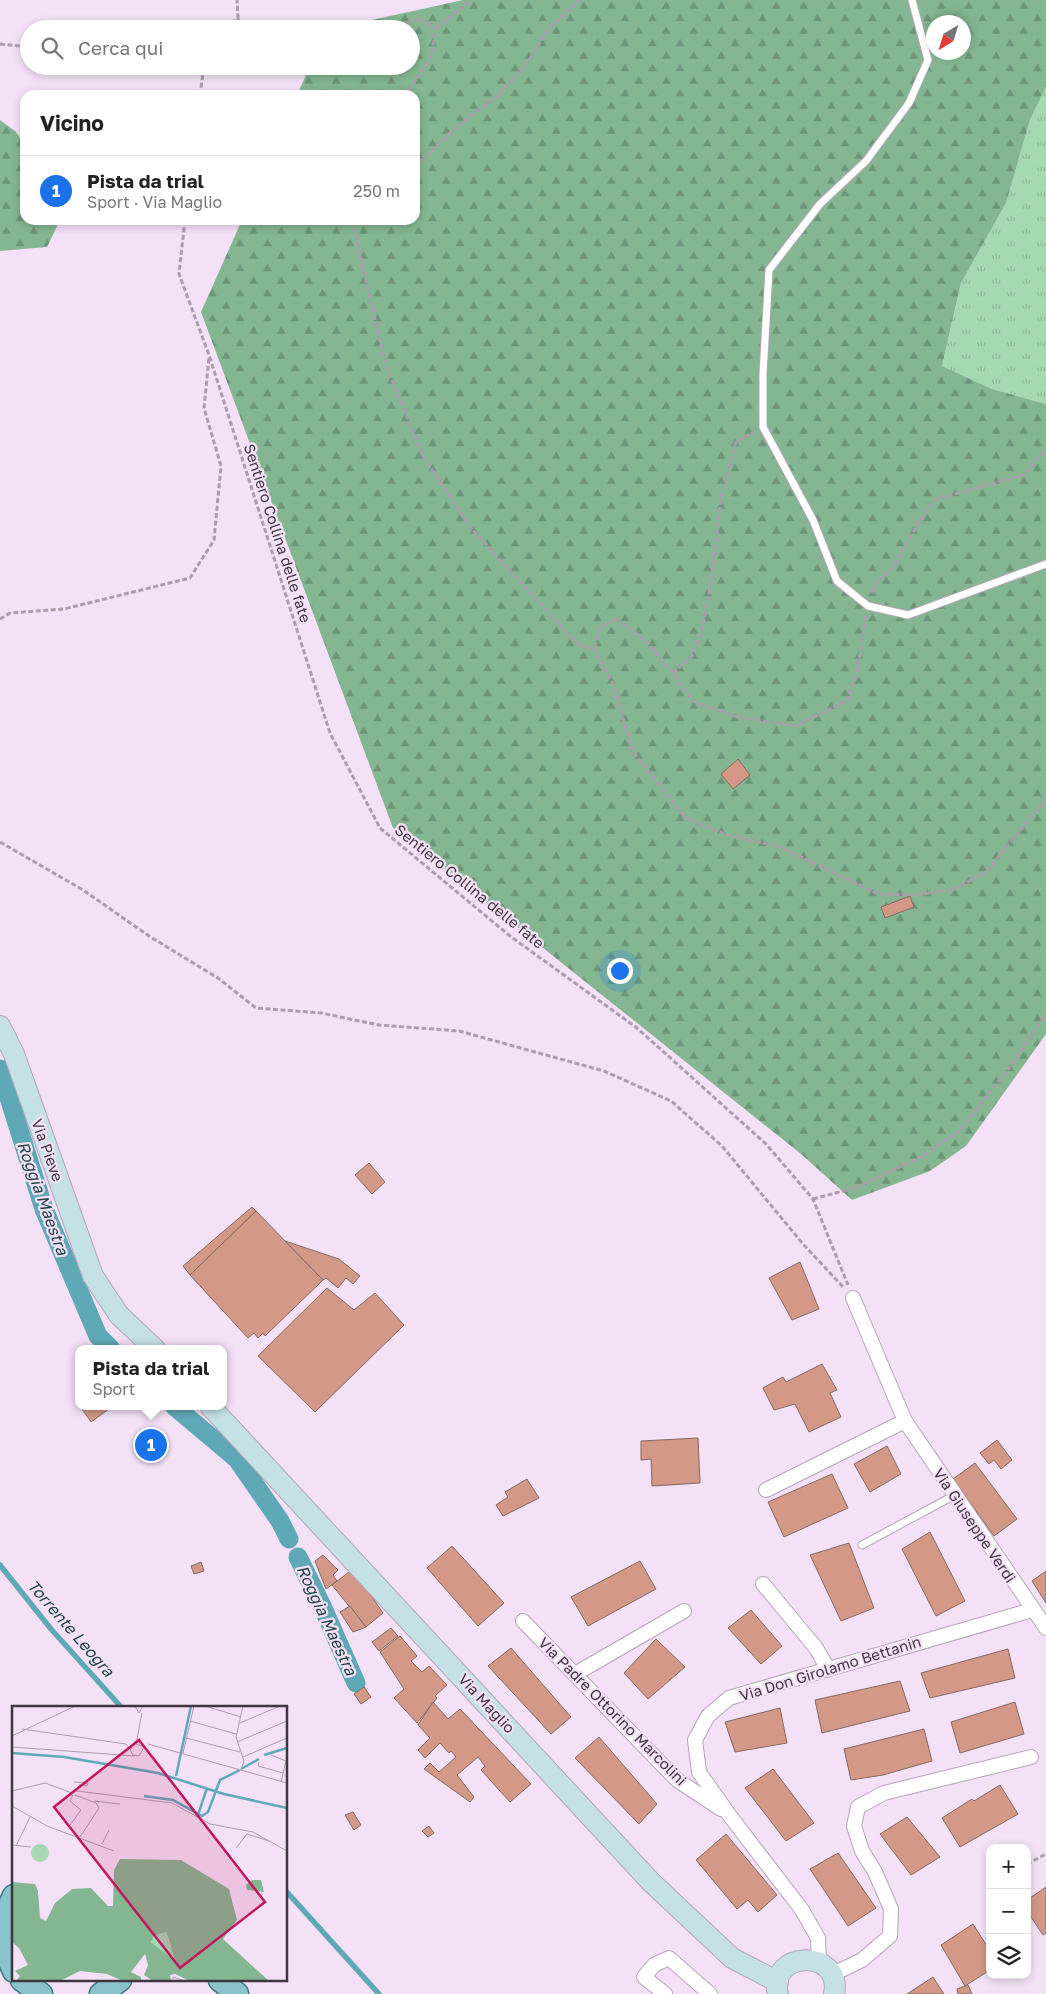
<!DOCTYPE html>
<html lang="it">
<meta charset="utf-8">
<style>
:root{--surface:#fff;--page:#f6f6f6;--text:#222;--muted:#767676;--line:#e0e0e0;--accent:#1a73e8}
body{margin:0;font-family:"Golos Text",sans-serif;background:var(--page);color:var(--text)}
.controls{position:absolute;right:15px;bottom:15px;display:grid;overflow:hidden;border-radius:10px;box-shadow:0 2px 8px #0003}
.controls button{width:45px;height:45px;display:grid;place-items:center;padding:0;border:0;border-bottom:1px solid var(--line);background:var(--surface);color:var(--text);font:25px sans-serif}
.compass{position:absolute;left:926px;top:15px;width:45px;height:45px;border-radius:50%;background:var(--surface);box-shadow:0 2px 8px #0003;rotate:218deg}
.you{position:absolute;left:619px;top:970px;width:18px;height:18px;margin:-12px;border:4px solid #fff;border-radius:50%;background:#1a73e8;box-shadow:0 0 0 8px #1a73e833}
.badge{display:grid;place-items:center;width:32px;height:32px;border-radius:50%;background:var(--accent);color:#fff;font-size:16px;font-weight:700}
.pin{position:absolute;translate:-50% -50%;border:2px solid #fff;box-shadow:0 1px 5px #0006}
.popup{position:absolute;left:75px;top:1345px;width:152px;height:65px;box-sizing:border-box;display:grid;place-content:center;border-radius:10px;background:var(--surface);filter:drop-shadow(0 1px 4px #0005);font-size:16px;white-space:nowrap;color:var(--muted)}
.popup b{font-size:19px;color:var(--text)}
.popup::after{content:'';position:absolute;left:50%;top:100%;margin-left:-10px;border:10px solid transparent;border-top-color:var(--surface)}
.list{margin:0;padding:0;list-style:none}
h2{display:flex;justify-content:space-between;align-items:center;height:65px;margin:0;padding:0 20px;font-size:21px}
h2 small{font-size:16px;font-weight:400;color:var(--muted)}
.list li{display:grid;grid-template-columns:32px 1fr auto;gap:15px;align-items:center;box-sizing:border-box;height:70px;padding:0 20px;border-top:1px solid var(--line)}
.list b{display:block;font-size:19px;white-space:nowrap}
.list p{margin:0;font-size:16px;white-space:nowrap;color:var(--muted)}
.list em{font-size:16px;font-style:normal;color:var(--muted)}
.icon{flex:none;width:28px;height:28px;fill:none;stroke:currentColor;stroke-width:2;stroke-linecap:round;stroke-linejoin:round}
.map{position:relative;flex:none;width:1046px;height:1994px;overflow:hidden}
.search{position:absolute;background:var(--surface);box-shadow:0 2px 8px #0003;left:20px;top:20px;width:400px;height:55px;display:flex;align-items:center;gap:12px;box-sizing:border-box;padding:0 18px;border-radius:28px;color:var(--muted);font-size:19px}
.panel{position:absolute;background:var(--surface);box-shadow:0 2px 8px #0003;left:20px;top:90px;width:400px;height:135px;border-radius:15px}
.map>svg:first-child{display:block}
.grass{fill:url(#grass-tufts)}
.forest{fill:url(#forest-firs);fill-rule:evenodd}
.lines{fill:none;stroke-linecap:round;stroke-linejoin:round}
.stream{stroke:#5fa9b7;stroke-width:5.5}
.canal{stroke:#5fa9b7;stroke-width:19}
.building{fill:#d39886;stroke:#846a62}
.lane-casing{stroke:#b6a4b9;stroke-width:9}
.street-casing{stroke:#b6a4b9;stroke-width:16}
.secondary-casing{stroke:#b6a4b9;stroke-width:22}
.primary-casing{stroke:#3c7985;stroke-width:25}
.path{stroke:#ab9dad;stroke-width:3;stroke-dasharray:5 2.5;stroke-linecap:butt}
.lane{stroke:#fff;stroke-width:7}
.street{stroke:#fff;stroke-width:14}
.secondary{stroke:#c4e1e6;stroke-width:20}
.primary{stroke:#89c4cc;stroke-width:22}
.labels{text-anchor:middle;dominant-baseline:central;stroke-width:4.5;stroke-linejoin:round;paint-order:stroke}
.street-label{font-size:15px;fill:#3f3740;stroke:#f4e1f7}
.water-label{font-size:16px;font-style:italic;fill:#1e4248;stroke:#f4e1f7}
.inset-river{fill:none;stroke:#5fa9b7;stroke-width:2.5}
.inset-road{fill:none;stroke:#ac9dae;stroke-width:1}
.view{fill:#c2185b;fill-opacity:0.15;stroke:#c2185b;stroke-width:2.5}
.inset-edge{fill:none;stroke:#3f3740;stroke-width:2.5}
</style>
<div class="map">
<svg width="1046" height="1994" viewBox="0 0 1046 1994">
<defs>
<pattern id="grass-tufts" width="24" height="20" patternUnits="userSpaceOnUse" patternTransform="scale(1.25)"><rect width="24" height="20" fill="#a6d8b2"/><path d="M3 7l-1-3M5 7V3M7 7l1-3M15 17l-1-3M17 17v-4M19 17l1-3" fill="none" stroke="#90ba9a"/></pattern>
<pattern id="forest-firs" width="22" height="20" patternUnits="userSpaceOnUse" patternTransform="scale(1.25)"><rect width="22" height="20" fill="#84b691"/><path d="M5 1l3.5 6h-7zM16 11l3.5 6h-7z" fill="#6d9578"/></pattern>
</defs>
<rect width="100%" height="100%" fill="#f4e1f7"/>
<path class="grass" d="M1046,87V404L992,389L942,366L961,283L1006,203L1030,120Z"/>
<g class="forest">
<path d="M463,0H1046V87L1030,120L1006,203L961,283L942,366L992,389L1046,404V1034L966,1146L930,1171L852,1200L801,1154L393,828L201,312L242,220H415V95H297L310,66H411V29H331ZM934,22H964V52H934Z"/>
<path d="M0,120L15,131L25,144V220H60L47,247L0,251Z"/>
</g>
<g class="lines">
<g class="stream">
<path d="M0,1565L51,1629L122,1708"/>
<path d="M286,1891L379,1994"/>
</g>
<g class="canal">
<path d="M0,1069L44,1209L98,1336L111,1349"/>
<path d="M174,1406L237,1459L280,1521L289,1539"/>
<path d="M298,1557L323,1608L356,1683"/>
</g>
</g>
<g class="building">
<path d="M738,759L750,775L733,789L721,774Z"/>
<path d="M910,896L914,907L885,918L881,907Z"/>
<path d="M369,1163L385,1182L372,1194L355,1175Z"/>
<path d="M252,1207L256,1211L190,1275L183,1266Z"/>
<path d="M256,1211L323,1280L265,1336L263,1333L258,1338L254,1333L248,1338L190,1275Z"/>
<path d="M285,1241L339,1259L360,1276L353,1284L346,1278L338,1288L326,1278L323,1280Z"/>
<path d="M800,1262L819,1309L792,1320L769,1278Z"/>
<path d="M327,1288L354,1310L375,1293L404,1325L315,1412L258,1356Z"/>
<path d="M822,1364L837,1390L830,1393L841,1417L809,1432L795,1404L774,1410L763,1388L783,1377L786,1382Z"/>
<path d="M86,1406H113L91,1422L82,1409Z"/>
<path d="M698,1438L700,1483L652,1486L651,1459L641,1460V1441Z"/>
<path d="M997,1440L1012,1460L1001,1469L994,1460L989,1464L980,1453Z"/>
<path d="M887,1446L901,1474L870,1492L854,1464Z"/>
<path d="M975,1463L1017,1519L994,1536L953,1479Z"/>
<path d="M832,1474L848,1508L784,1537L768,1502Z"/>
<path d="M527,1479L539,1498L503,1516L496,1505L508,1497L505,1492Z"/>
<path d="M930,1532L965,1601L936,1616L902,1549Z"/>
<path d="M849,1543L874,1608L841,1621L810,1555Z"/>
<path d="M452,1546L504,1603L478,1626L427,1568Z"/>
<path d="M323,1555L338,1570L333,1575L337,1581L326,1589L315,1561Z"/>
<path d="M640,1561L656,1589L588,1626L571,1597Z"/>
<path d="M201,1562L204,1571L194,1574L191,1566Z"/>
<path d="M353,1569L383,1613L366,1627L332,1585Z"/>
<path d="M1046,1571V1603L1032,1581Z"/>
<path d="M350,1606L366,1627L353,1632L340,1612Z"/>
<path d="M751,1610L782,1646L761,1664L728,1628Z"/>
<path d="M391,1628L398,1636L379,1651L372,1642Z"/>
<path d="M400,1636L417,1656L411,1661L422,1672L429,1666L447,1685L435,1696L437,1698L417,1723L394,1698L404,1689L380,1652Z"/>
<path d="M656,1639L685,1667L648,1699L624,1673Z"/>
<path d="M511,1648L571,1717L551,1734L488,1666Z"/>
<path d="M1008,1649L1015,1678L930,1698L921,1673Z"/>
<path d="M900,1681L910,1711L822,1733L815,1700Z"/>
<path d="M364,1687L371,1697L361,1704L354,1694Z"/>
<path d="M433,1702L448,1719L460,1709L531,1784L510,1802L481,1770L485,1766L478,1757L457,1775L474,1797L470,1802L424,1769L430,1763L439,1772L456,1757L451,1751L449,1753L440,1743L425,1758L418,1750L430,1738L418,1725Z"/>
<path d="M1015,1702L1024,1734L960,1753L951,1722Z"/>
<path d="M780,1708L787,1743L735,1752L725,1722Z"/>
<path d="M924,1729L932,1761L883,1775L851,1780L844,1749Z"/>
<path d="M599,1737L657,1804L639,1824L575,1758Z"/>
<path d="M773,1769L814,1823L786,1841L745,1788Z"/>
<path d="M1000,1785L1018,1814L960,1847L942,1818L972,1799L974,1801Z"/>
<path d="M353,1812L361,1825L354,1830L345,1815Z"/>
<path d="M907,1817L940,1857L911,1875L880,1834Z"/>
<path d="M429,1826L434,1833L428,1837L422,1831Z"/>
<path d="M726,1834L777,1895L758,1912L748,1900L737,1909L696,1860Z"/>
<path d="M838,1853L876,1908L848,1926L810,1869Z"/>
<path d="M1046,1887V1933L1043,1935L1027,1911V1900Z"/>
<path d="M973,1924L987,1946L990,1944V1970L965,1986L941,1945Z"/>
<path d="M933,1977L944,1994H907Z"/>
<path d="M968,1985L972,1994H958L957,1989Z"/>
</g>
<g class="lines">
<defs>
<g id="lane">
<path d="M912,0L928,60L909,103L866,161L820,204L769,270L763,374V427L813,520L837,581L868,606L908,615L1046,564"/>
<path d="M862,1545L955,1495"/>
</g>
<g id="street">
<path d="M853,1298L905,1421L1046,1628"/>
<path d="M766,1490L905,1421"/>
<path d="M763,1584L816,1648L828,1669"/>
<path d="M523,1621L677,1780L721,1809"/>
<path d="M575,1674L684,1611"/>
<path d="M819,1962L818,1938L802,1910L730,1816L699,1772L695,1740L708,1716L729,1698L1032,1610"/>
<path d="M831,1975L862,1960L890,1936L891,1909L875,1872L862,1851L854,1826L858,1807L884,1793L1031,1757"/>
<path d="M665,1994L644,1977L654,1965L669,1958L710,1994"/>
</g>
<g id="secondary">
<path d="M0,1026L14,1054L93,1276L119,1315L155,1349"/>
<path d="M210,1406L651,1882L732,1958L778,1982"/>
<path d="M778,1994C767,1951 843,1947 834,1994"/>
</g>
<g id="primary">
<path d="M14,1896C0,1922 1,1944 14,1971"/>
<path d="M22,1980L41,1994"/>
<path d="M220,1980L237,1994"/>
<path d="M101,1994L120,1980"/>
</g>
</defs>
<use href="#lane" class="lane-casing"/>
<use href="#street" class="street-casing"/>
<use href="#secondary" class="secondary-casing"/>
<use href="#primary" class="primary-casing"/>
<g class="path">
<path d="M238,18L239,29"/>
<path d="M436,28L471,0"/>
<path d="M227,29L238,17L237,0"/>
<path d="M377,29L421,19L436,28L431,57L406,95"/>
<path d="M0,44L29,47"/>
<path d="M200,95L204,66"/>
<path d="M415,167L454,129L498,95L526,65L549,28L580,0"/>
<path d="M185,220L179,274L209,355L330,733L380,828L510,936L637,1028L766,1144L813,1199L848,1285"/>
<path d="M352,220L385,363L424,458L470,527L579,646L594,648L601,627L616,619L645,640L673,673L692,701L738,717L795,726L847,701L857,671L866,616"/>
<path d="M354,225L360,220"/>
<path d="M872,593L876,581L892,569L919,522L936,499L1024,475L1046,448"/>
<path d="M0,619L10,613L64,609L190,578L214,540L221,466L204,408L209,358"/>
<path d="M594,648L612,682L633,752L686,818L725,834L780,847L878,894L916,895L955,889L986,872L1046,799"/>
<path d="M673,673L692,656L702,630L711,582L721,499L736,441L754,432"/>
<path d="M0,842L83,890L149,936L218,978L256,1008L321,1013L379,1025L459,1031L604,1071L671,1101L722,1146L803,1244L844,1288"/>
<path d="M813,1199L858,1187L924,1155L959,1131L1006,1072L1046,1014"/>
<path d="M1027,1864L1046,1854"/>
</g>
<use href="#lane" class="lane"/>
<use href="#street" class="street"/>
<use href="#secondary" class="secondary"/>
<use href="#primary" class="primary"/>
</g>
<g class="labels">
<g class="street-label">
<text transform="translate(278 533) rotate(72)">Sentiero Collina delle fate</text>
<text transform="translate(470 886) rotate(39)">Sentiero Collina delle fate</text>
<text transform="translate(48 1150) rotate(70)">Via Pieve</text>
<text transform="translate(975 1525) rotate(56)">Via Giuseppe Verdi</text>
<text transform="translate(830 1668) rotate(-17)">Via Don Girolamo Bettanin</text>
<text transform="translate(487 1703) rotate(47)">Via Maglio</text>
<text transform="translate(613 1711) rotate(45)">Via Padre Ottorino Marcolini</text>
</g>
<g class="water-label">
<text transform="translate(43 1198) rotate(70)">Roggia Maestra</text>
<text transform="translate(327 1620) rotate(65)">Roggia Maestra</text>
<text transform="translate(71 1628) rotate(49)">Torrente Leogra</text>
</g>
</g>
<g transform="translate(12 1706)">
<rect width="275" height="275" fill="#f4e1f7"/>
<path d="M154,226L157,234L163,256L139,236L142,230Z" fill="#a6d8b2"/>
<path d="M108,153L169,154L217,183L225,214L211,233L257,275H178L163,268L158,269L159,275H141L132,269L136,259L133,248L119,266L129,271V275H111L95,268L68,265L48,275H4L8,270L3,265L16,259L7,242L0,236V176L23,178L26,185L28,212L34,215L43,197L60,183L79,182L96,200H101L102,164ZM154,226L157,234L163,255L139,236L142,230ZM240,174H249L252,186L235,184L234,179Z" fill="#84b691" fill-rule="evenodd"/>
<path d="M19 147a9 9 0 1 1 18 0a9 9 0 1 1-18 0Z" fill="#a6d8b2"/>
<path class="inset-river" d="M0,47L52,51L146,67L212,88L275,102M252,49L275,42M229,63L247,53M164,70L179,0M132,90L161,94L190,110L196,106L208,74L228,64M186,109L195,82"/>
<path class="inset-road" d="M123,0L127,7L131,0M193,0L229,11M178,15L224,28M228,17L268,0M10,23L114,38L118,43M0,30L63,0M174,32L228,46M225,36L275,15M122,37L132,41L127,50L121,49L118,44L125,33L130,7M136,38L275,77M0,41L123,50M171,47L182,0M259,49L274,55L269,76M231,51L275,32M247,56L246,60L271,67M229,64L232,55L224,31L231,0M62,76L76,77L75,80L67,79M0,85L33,77L60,87M65,85L160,97L198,118L241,126L275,145M63,89L84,97L87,102L68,131M82,95L108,98M0,100L35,120L102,145M58,119L69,104L58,95L61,89M90,138L97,124M0,139L19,141M4,140L18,111M224,142L235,128L257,135M161,275V271L173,275"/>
<path class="view" d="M127,34L253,196L168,262L42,101Z"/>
<rect width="275" height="275" class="inset-edge"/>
</g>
</svg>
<div class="controls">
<button>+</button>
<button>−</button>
<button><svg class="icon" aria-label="layers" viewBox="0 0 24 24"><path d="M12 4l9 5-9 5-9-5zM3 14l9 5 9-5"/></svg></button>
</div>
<svg class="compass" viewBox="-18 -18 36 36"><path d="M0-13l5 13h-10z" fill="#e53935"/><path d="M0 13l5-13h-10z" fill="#767676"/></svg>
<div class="you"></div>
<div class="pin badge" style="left:151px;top:1445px">1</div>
<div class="popup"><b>Pista da trial</b>Sport</div>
<div class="search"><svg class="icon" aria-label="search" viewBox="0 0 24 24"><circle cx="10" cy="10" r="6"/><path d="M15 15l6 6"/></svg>Cerca qui</div>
<section class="panel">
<h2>Vicino<small></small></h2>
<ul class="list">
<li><span class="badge">1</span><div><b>Pista da trial</b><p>Sport · Via Maglio</p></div><em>250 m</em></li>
</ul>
</section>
</div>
